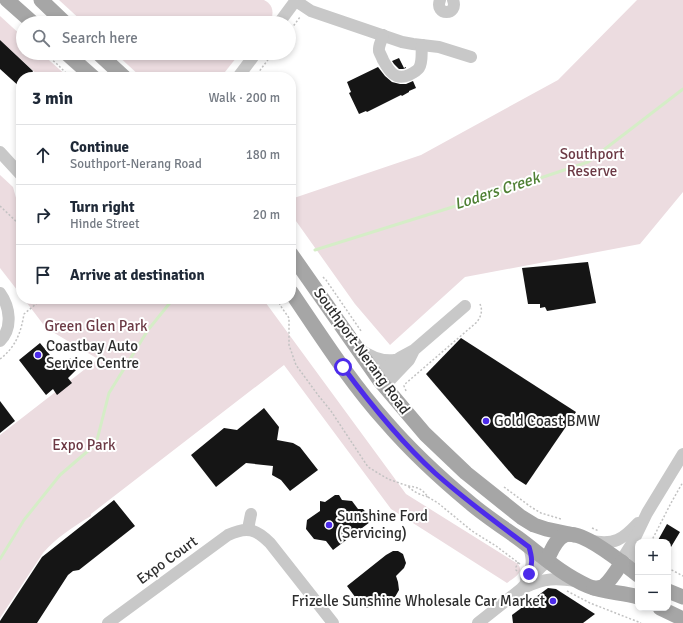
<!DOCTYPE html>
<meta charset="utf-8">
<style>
:root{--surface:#fff;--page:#f6f6f7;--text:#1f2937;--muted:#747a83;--line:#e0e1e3}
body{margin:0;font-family:Signika,sans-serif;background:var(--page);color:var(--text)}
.controls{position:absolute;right:12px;bottom:12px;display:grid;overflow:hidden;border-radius:8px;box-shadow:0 2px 6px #0003}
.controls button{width:36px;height:36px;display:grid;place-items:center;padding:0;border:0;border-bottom:1px solid var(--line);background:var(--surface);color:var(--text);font:20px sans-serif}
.stop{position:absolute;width:12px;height:12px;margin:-9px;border:3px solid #4d2beb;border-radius:50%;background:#fff}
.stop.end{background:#4d2beb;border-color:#fff;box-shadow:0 1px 4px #0008}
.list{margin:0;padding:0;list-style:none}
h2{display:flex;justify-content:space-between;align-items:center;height:52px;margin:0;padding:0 16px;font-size:17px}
h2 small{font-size:13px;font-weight:400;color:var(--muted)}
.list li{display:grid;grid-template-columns:26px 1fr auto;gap:12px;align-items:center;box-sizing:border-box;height:60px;padding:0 16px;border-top:1px solid var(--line)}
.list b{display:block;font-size:15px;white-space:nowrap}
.list p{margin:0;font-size:13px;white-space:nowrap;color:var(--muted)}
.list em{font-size:13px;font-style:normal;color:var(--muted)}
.icon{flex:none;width:22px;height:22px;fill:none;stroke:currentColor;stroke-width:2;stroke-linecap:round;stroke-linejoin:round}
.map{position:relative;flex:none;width:683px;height:623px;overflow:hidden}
.search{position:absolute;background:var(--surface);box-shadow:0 2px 6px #0003;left:16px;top:16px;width:280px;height:44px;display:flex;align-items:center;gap:10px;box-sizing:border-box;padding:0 14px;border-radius:22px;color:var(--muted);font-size:15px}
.panel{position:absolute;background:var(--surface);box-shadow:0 2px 6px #0003;left:16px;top:72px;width:280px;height:232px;border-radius:16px}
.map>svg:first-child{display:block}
.green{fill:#ecdce0}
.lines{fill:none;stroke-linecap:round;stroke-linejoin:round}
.stream{stroke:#d5edc7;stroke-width:3}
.building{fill:#151515}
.path{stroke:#c2c2c2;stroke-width:1.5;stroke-dasharray:2 2;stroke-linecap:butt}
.minor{stroke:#c8c8c8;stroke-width:12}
.major{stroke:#a6a6a6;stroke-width:15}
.route{stroke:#4d2beb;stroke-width:5}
.poi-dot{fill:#4d2beb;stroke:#fff;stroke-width:1.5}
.labels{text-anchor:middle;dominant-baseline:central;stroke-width:4;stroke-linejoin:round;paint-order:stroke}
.park-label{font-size:15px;fill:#6c3a45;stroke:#fff}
.poi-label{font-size:15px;fill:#2e2e2e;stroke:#fff;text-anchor:start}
.street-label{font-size:15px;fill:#2e2e2e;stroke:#fff}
.water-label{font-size:16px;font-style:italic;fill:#4f8034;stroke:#fff}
</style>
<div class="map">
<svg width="683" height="623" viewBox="0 0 683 623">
<rect width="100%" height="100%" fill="#fff"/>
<g class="green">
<path d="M59,0H264C274,5 274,14 270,23H84Z"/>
<path d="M637,0H683V192L640,244L465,277L390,345L355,304L291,214V199L421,155L558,80Z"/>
<path d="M0,16L23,37V53H41L68,77H40L0,40Z"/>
<path d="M115,53H240L221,77H141Z"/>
<path d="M0,175L13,187L18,205L21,208V295L0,268Z"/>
<path d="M24,299H263L406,494L518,564C525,573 513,578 507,583L391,509L284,365L91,514V516C74,526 56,538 43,553L0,618V435L98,359L46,328Z"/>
</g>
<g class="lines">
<g class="stream">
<path d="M315,250L475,200L588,162L683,89"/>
<path d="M0,559L24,520L60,475L96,444L109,393L148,330L173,299"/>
</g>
</g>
<g class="building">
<path d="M0,40L33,71L32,73L36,77H21V88L0,69Z"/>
<path d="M399,58L404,68L406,67V68L403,69H399L394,64L392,61Z"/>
<path d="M378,67L385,76L392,82L400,84H406L413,81L416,88L409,91V92L402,96L401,95L367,112L366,111L359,114L349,93L351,92L347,82Z"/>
<path d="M588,262L596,303L547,311L545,307L540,308V304H528L522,268Z"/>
<path d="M461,338L576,412L526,485L515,478L426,374Z"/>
<path d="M40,343L59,366L70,358L78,368L68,378L72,383L57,395L53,389L46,395L19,360Z"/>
<path d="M0,401L15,421L0,433Z"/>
<path d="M264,408L279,427L277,440L293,443L300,447L318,470L290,491L281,480L272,475L273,466L246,463L216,487L191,455L224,428L237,430Z"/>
<path d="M335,495H339L342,500L352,501L358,509H363L370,517V522L333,550L326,541L314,539L306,529L307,520L320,511V501L325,502Z"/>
<path d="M114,500L135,526L79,570L73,571L68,575L37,623H0V621L42,557Z"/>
<path d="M667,524L680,532L668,552V542H657Z"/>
<path d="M393,551H398L403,554L406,563L404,568L396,576L398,582L399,590L395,597L389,601H377L373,606L367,608L361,605L347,586L386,555Z"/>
<path d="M548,588L556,589L595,614L583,623H513L512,615Z"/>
</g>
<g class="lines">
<g class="path">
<path d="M289,32L300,17"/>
<path d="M44,53L57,64L70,77"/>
<path d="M255,77L273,53"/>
<path d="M0,206L21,226"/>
<path d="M323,277L326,280L361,331"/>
<path d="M278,299L280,305L289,318V345L296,365L318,395L331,411L368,467L388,479L408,486"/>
<path d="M0,359C16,347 21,332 24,314L42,299"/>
<path d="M406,391L404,386L405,384L477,322C481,316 483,311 480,304"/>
<path d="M408,486C418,487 422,489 428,497C421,495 413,492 408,486Z"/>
<path d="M504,487L531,507L541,513L561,519"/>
<path d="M428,497L438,503L472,531L496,546L520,564"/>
<path d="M592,528L599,531"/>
<path d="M651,542L671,503L683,482"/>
<path d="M668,568L683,576"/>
<path d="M517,571L516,570V567L518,563V562"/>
<path d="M567,591L590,603L641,623"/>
</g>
<g class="minor">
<path d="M440,0C434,16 459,16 453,0"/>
<path d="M296,1L311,11L402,42L413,44L439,47L471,57"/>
<path d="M279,23L296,0"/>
<path d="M383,35C382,40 378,46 379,51C380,54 382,57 383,60C389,71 395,81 409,75C413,73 417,71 419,68C423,62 421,52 422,45"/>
<path d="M238,77L256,53"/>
<path d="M0,152L21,175"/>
<path d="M0,293C10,307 13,328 0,341"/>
<path d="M358,348C369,356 381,362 395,360"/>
<path d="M414,350L409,360L389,381L384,382L380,381V375L381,372L389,365L401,357L414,350L465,306"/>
<path d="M248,529L251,514"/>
<path d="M591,541C615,545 622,540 638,523"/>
<path d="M638,545C635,555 634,564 638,573"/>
<path d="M621,561L634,540L647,513L683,454"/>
<path d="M526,579C533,567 533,560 529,547"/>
<path d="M526,587C544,578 556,578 576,581"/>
<path d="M108,623L228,535C247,526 256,529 270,543L333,623"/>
<path d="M478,623L521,589L541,567L548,561"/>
</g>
<g class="major">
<path d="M7,0L33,23"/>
<path d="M41,0L65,23"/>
<path d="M66,53L93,77"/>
<path d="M98,53L124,77"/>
<path d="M291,254L380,381L425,434L466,473L521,517L534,525L546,529L574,535"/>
<path d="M291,292C321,336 350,382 386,422C411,451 439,477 469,502C484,515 501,526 518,538C541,555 561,574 588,586C604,593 622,592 638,597"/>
<path d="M547,560C551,552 555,539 565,535C582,529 624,564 638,575"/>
<path d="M594,588C598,588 601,588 604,586C611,580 617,570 622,562"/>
<path d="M668,591L683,597"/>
<path d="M660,608L683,619"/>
</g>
</g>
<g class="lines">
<path class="route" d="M343,367C371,405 400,441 435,473C465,500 497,523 529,547C532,557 533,564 529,574"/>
</g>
<g class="poi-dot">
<circle cx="38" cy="355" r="4"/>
<circle cx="486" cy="421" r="4"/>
<circle cx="329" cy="525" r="4"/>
<circle cx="553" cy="601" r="4"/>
</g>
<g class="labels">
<g class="park-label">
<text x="592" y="154">Southport<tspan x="592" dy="17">Reserve</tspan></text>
<text x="96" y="326">Green Glen Park</text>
<text x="84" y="445">Expo Park</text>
</g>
<g class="poi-label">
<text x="46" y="346">Coastbay Auto<tspan x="46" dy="17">Service Centre</tspan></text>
<text x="494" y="421">Gold Coast BMW</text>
<text x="337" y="516">Sunshine Ford<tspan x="337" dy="17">(Servicing)</tspan></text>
<text x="545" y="601" text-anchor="end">Frizelle Sunshine Wholesale Car Market</text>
</g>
<g class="street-label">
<text transform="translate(362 351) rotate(54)">Southport-Nerang Road</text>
<text transform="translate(167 560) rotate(-36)">Expo Court</text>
</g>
<g class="water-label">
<text transform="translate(497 191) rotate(-18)">Loders Creek</text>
</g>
</g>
</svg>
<div class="controls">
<button>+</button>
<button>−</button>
</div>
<div class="stop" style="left:343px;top:367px"></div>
<div class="stop end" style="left:529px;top:574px"></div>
<div class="search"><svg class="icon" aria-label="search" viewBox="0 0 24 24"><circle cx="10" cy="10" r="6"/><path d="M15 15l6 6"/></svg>Search here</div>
<section class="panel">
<h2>3 min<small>Walk · 200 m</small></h2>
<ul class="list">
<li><svg class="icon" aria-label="ahead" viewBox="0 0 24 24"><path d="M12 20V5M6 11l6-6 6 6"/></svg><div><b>Continue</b><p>Southport-Nerang Road</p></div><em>180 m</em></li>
<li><svg class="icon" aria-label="right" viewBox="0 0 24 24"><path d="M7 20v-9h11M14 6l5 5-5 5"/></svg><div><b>Turn right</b><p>Hinde Street</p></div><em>20 m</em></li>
<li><svg class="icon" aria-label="arrive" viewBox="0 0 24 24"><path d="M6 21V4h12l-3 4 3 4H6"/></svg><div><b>Arrive at destination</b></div></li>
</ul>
</section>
</div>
